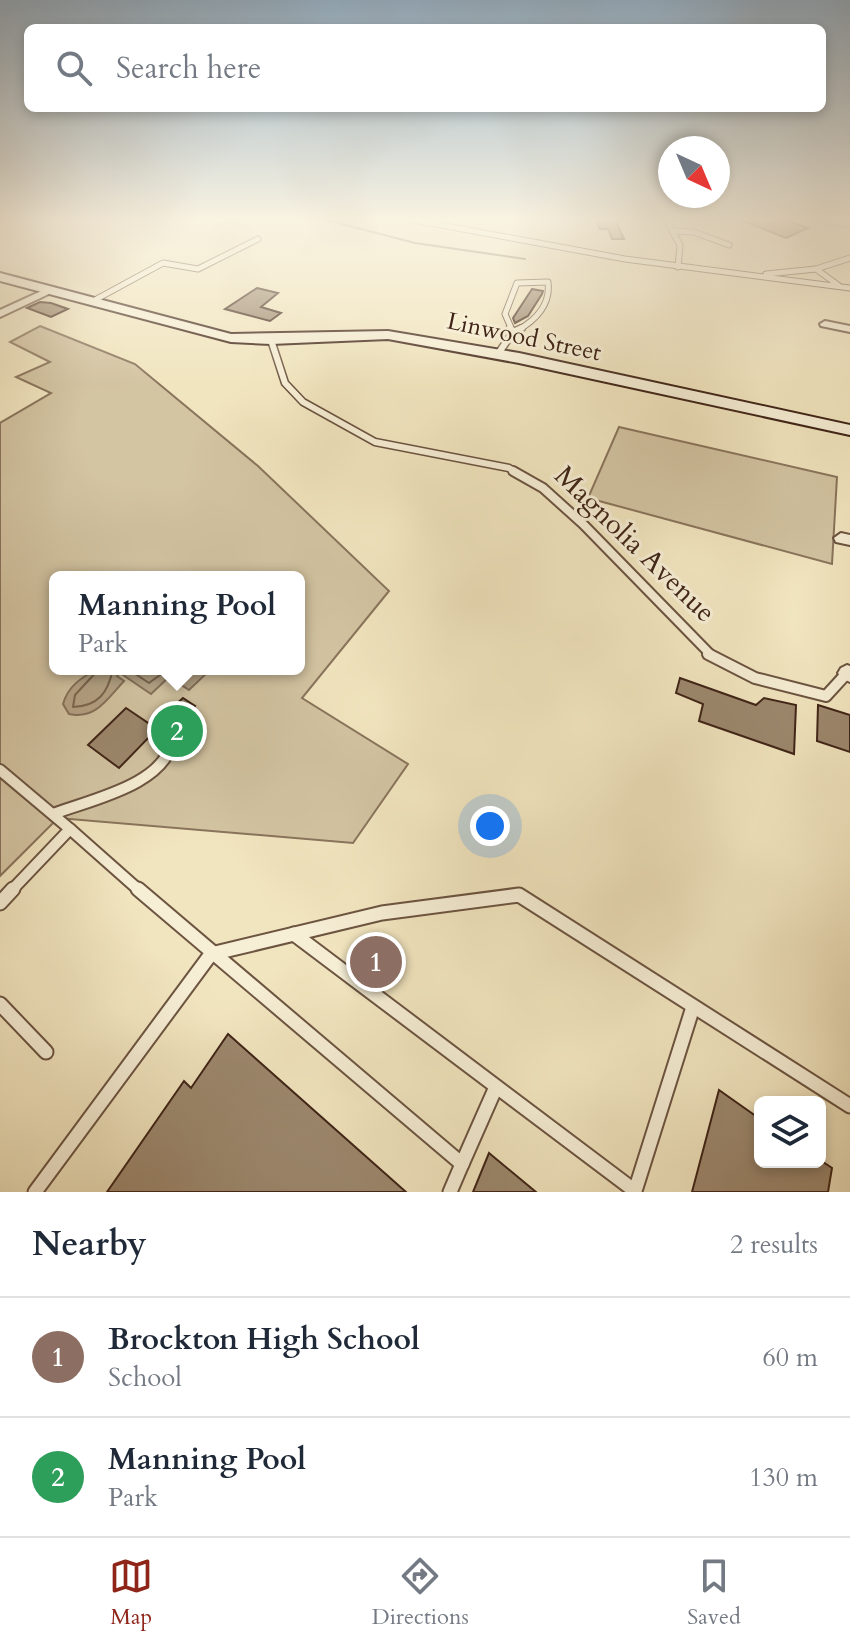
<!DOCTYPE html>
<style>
:root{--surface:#fff;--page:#f6f6f7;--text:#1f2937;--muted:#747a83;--line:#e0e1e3;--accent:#8f2418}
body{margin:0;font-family:Cardo,serif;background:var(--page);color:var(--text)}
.controls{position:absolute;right:24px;bottom:24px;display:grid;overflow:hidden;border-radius:12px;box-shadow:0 4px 12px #0003}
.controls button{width:72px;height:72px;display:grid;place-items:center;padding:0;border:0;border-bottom:2px solid var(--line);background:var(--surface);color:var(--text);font:40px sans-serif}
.compass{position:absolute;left:658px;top:136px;width:72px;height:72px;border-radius:50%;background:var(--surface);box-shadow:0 4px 12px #0003;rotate:136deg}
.you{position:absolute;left:490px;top:826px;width:28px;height:28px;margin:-20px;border:6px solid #fff;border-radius:50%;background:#1a73e8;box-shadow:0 0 0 12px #1a73e833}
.badge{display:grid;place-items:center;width:52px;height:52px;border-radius:50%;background:var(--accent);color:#fff;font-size:26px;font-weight:700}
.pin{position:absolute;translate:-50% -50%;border:4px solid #fff;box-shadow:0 2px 8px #0006}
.popup{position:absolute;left:49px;top:571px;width:256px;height:104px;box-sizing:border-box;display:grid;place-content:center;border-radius:12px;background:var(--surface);filter:drop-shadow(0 2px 6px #0005);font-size:26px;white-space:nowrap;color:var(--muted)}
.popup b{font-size:30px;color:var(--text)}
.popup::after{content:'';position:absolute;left:50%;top:100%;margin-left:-16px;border:16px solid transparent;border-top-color:var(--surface)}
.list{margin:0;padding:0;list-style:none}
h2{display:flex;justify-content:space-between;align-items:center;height:104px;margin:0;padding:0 32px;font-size:34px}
h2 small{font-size:26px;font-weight:400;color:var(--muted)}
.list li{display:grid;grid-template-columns:52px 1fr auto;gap:24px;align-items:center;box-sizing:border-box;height:120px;padding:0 32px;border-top:2px solid var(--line)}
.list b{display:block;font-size:30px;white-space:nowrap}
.list p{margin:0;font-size:26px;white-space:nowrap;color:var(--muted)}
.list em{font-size:26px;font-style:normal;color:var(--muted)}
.icon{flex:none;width:44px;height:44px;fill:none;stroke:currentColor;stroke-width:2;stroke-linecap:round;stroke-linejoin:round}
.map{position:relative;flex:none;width:850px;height:1192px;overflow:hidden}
.search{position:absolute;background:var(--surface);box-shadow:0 4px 12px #0003;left:24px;right:24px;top:24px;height:88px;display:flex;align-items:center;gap:20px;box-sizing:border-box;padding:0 28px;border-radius:12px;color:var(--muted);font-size:30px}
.sheet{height:344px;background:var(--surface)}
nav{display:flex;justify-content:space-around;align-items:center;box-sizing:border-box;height:112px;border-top:2px solid var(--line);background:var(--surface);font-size:22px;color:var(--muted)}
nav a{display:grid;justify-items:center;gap:4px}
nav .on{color:var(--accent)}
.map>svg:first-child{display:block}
.green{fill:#d3c4a2;stroke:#89745c;stroke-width:2;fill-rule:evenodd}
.water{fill:#b4a386;stroke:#85705a;stroke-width:2}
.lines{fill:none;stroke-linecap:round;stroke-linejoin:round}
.shore{stroke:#7a644e;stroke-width:2}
.stream{stroke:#85705a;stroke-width:2}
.building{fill:#9c886e;stroke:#3f2417;stroke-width:2}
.lane-far4-casing{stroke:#6c5441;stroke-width:7}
.lane-far3-casing{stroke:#6c5441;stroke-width:9}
.lane-far2-casing{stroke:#6c5441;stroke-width:12}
.lane-far1-casing{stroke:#6c5441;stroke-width:14}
.lane-casing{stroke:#6c5441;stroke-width:17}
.street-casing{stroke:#6c5441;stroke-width:4}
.secondary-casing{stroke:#3f2417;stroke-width:4}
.lane-far4{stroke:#f6eed5;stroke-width:5}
.lane-far3{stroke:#f6eed5;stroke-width:6}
.lane-far2{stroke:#f6eed5;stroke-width:8}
.lane-far1{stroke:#f6eed5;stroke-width:10}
.lane{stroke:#f6eed5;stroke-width:13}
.street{fill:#f6eed5;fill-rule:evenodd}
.secondary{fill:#f6eed5;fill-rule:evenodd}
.labels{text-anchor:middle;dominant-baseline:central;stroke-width:6;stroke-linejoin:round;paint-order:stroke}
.far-street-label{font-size:24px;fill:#3f2417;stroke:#f6eed5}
.street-label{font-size:28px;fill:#3f2417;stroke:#f6eed5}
</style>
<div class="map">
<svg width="850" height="1192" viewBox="0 0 850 1192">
<rect width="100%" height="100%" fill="#f1e5bf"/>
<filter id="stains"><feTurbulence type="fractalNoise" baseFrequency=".0025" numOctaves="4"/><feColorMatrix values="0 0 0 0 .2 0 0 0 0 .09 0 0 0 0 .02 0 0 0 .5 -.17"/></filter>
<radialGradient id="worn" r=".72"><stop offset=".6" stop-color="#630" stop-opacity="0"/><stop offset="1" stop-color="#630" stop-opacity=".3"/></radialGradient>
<g class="green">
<path d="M40,326L135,364L258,466L389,591L302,698L408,764L353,843L58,818L0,876V423L51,393L16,377L50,362L10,342ZM55,577H299V669H55Z"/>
<path d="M619,427L837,477L832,564L588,498Z"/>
</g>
<path class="water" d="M97,669H206L209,671L189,690L169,677L151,694L120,673L117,676L124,681C108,698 96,720 69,714L63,704C68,686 81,678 97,669Z"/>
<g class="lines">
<g class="shore">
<path d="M99,669L75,695L73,707C99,706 108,692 113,669"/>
<path d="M128,669L149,683L167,670L187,679L199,669"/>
</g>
<path class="stream" d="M319,218L415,243L525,259"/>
</g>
<g class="building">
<path d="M595,218H614L624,239H612L608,229H600Z"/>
<path d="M736,218H780L808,228L786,238Z"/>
<path d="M257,288L278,293L261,307L281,313L270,321L225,309Z"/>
<path d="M532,289L543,291L542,294L528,316L515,323L513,318Z"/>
<path d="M40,302L51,303L68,309L51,317L27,308Z"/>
<path d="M680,678L756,705L764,698L796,705L794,754L699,721L703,704L676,693Z"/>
<path d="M183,698L195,706L172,730L168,732L155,723Z"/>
<path d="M818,705L850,715V752L817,741Z"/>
<path d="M126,708L157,729L119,768L88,745Z"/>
<path d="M228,1034L406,1192H107L184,1081L191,1088Z"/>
<path d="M719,1090L760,1119V1162H823L832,1168L828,1192H692Z"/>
<path d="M489,1153L536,1192H473Z"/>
</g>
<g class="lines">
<defs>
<g id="lane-far4">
<path d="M403,218L625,259L850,288"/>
<path d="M665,218L680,245L678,267"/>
<path d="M813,218L850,225"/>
<path d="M673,231L694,232L729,245"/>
<path d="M816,269L838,285"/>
<path d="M766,274L816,269L850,258"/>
<path d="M93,301L163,263L198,269L258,239"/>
<path d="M512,330L505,314L517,283L548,282C551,304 536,320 518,330"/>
</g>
<g id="lane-far3">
<path d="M510,328L513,332"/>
<path d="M513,332L522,328"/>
<path d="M271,340L285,383L303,402L375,442L509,468L517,473"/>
<path d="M498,354L513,332"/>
</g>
<path id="lane-far2" d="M513,471L543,488L583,524L712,656"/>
<g id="lane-far1">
<path d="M708,654L755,678L826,696L847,673"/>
<path d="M0,770L70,829"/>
<path d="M53,814C89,800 167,785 173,738"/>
<path d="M11,891L70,829L140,891"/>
</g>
<g id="lane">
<path d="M138,889L462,1164L496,1087"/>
<path d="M0,903L13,889"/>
<path d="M294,934L635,1191L693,1007"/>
<path d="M0,1004L46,1052"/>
<path d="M35,1192L211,954L382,913L519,895L850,1106"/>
<path d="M450,1192L462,1164"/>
</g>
<g id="street">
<path d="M50,287L55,290L53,292L0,317V310Z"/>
<path d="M825,321L850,326V332L821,326L820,324Z"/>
<path d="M841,533L850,535V545L836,542L834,538Z"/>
<path d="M847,665L850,666V682L841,678L838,673L841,668Z"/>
</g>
<path id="secondary" d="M0,273L231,334L388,331L519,353L850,425V435L519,363L388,339L271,344L231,342L0,281Z"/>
</defs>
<use href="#lane-far4" class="lane-far4-casing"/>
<use href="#lane-far3" class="lane-far3-casing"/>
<use href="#lane-far2" class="lane-far2-casing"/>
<use href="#lane-far1" class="lane-far1-casing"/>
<use href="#lane" class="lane-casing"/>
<use href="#street" class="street-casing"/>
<use href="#secondary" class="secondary-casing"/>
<use href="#lane-far4" class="lane-far4"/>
<use href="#lane-far3" class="lane-far3"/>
<use href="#lane-far2" class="lane-far2"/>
<use href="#lane-far1" class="lane-far1"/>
<use href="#lane" class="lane"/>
<use href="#street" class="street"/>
<use href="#secondary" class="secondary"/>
</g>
<linearGradient id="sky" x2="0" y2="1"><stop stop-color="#93adc1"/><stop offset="0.57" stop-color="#f9f3e2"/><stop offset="1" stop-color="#f9f3e2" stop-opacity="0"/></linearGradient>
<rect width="850" height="385" fill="url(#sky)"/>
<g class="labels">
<g class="far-street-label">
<text transform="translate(524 337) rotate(12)">Linwood Street</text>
</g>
<g class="street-label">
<text transform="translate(635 544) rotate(44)">Magnolia Avenue</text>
</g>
</g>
<rect width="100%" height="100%" filter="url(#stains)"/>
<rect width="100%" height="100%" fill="url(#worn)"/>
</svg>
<div class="controls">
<button><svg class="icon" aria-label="layers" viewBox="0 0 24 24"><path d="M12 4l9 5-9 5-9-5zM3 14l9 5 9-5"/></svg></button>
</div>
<svg class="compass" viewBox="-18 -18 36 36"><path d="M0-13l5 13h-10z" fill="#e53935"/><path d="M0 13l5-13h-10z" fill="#747a83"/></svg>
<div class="you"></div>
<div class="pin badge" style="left:376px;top:962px;background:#8d6e63">1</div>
<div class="pin badge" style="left:177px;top:731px;background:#2e9e5b">2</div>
<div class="popup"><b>Manning Pool</b>Park</div>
<div class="search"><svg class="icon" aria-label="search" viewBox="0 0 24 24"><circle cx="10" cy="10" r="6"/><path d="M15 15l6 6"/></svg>Search here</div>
</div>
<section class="sheet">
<h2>Nearby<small>2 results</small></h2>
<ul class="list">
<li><span class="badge" style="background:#8d6e63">1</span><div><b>Brockton High School</b><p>School</p></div><em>60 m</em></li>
<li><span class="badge" style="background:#2e9e5b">2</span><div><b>Manning Pool</b><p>Park</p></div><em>130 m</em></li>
</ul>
</section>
<nav>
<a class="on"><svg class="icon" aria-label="map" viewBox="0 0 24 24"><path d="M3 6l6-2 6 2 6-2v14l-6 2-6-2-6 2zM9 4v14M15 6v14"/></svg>Map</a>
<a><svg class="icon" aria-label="directions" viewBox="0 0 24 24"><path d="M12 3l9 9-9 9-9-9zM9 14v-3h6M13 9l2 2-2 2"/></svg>Directions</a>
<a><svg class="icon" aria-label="saved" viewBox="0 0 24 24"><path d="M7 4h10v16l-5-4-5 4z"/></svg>Saved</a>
</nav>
